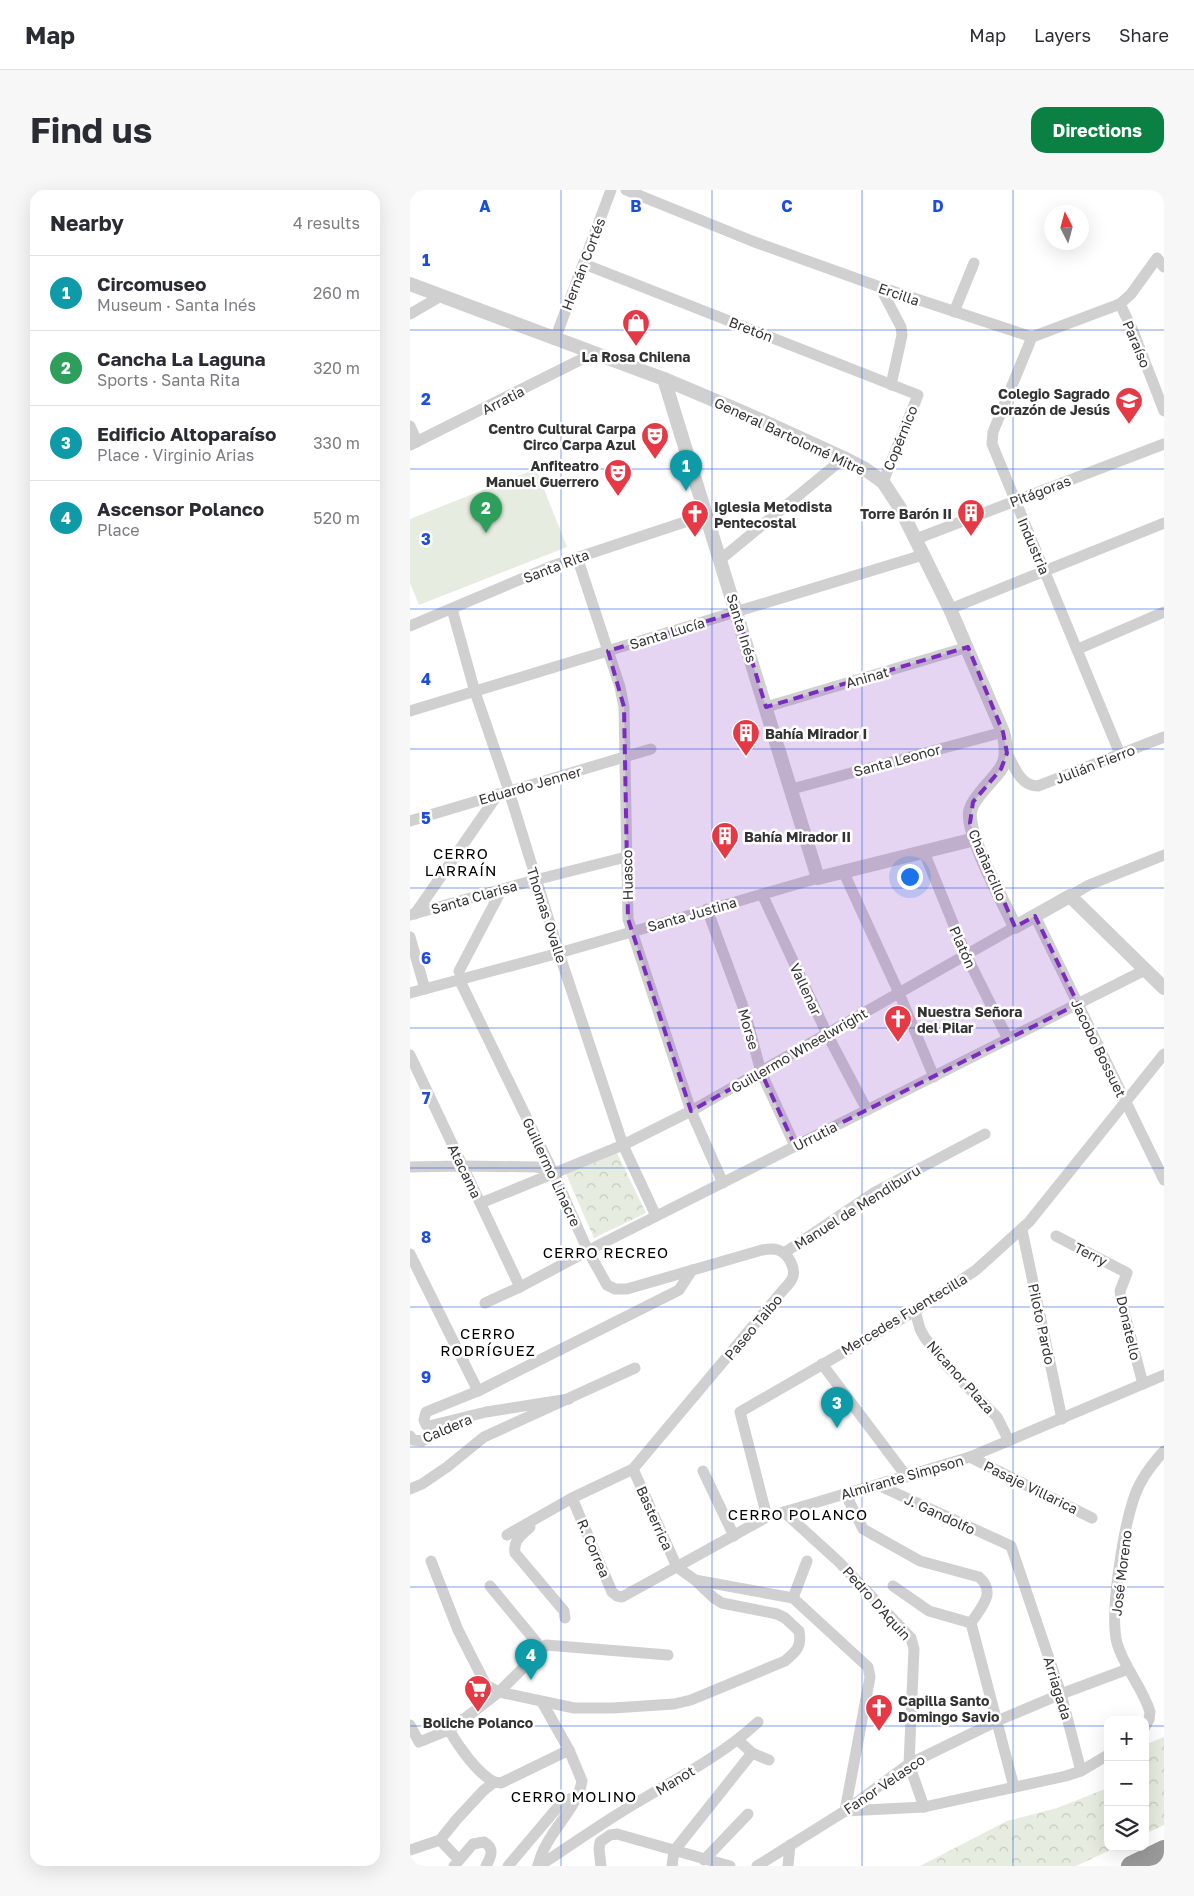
<!DOCTYPE html>
<meta charset="utf-8">
<style>
:root{--surface:#fff;--page:#f7f7f7;--text:#2b2b33;--muted:#7c7c81;--line:#e1e1e2;--accent:#0b8043}
body{margin:0;font-family:"Golos Text",sans-serif;background:var(--page);color:var(--text)}
.controls{position:absolute;right:15px;bottom:15px;display:grid;overflow:hidden;border-radius:10px;box-shadow:0 5px 20px #0002}
.controls button{width:45px;height:45px;display:grid;place-items:center;padding:0;border:0;border-bottom:1px solid var(--line);background:var(--surface);color:var(--text);font:25px sans-serif}
.compass{position:absolute;left:634px;top:15px;width:45px;height:45px;border-radius:50%;background:var(--surface);box-shadow:0 5px 20px #0002;rotate:354deg}
.you{position:absolute;left:499px;top:686px;width:18px;height:18px;margin:-12px;border:4px solid #fff;border-radius:50%;background:#1a73e8;box-shadow:0 0 0 8px #1a73e833}
.badge{display:grid;place-items:center;width:32px;height:32px;border-radius:50%;background:var(--accent);color:#fff;font-size:16px;font-weight:700}
.pin{position:absolute;translate:-50% -41px;filter:drop-shadow(0 1px 2px #0008)}
.pin::after{content:'';position:absolute;top:26px;width:18px;height:15px;background:inherit;clip-path:polygon(0 0,100% 0,50% 100%)}
.list{margin:0;padding:0;list-style:none}
h2{display:flex;justify-content:space-between;align-items:center;height:65px;margin:0;padding:0 20px;font-size:21px}
h2 small{font-size:16px;font-weight:400;color:var(--muted)}
.list li{display:grid;grid-template-columns:32px 1fr auto;gap:15px;align-items:center;box-sizing:border-box;height:75px;padding:0 20px;border-top:1px solid var(--line)}
.list b{display:block;font-size:19px;white-space:nowrap}
.list p{margin:0;font-size:16px;white-space:nowrap;color:var(--muted)}
.list em{font-size:16px;font-style:normal;color:var(--muted)}
.icon{flex:none;width:28px;height:28px;fill:none;stroke:currentColor;stroke-width:2;stroke-linecap:round;stroke-linejoin:round}
.map{position:relative;flex:none;width:754px;height:1676px;overflow:hidden;border-radius:15px}
header{display:flex;align-items:center;gap:30px;box-sizing:border-box;height:70px;padding:0 25px;background:var(--surface);border-bottom:1px solid var(--line)}
header strong{font-size:24px}
nav{display:flex;gap:28px;margin-inline-start:auto;font-size:18px}
.intro{display:flex;align-items:center;justify-content:space-between;box-sizing:border-box;height:120px;padding:0 30px}
h1{margin:0;font-size:35px}
.button{padding:12px 22px;border-radius:15px;background:var(--accent);color:#fff;font-size:18px;font-weight:700}
main{display:flex;gap:30px;padding:0 30px}
aside{flex:1;background:var(--surface);border-radius:15px;box-shadow:0 5px 20px #0002}
.map>svg:first-child{display:block}
.forest{fill:url(#forest-crowns)}
.pitch{fill:#e6ecdf}
.lines{fill:none;stroke-linecap:round;stroke-linejoin:round}
.minor{stroke:#d0d0d0;stroke-width:11}
.tertiary{stroke:#d0d0d0;stroke-width:14}
.motorway{stroke:#9a9a9a;stroke-width:20}
.marked{fill:#7b2cbf;fill-opacity:0.2;stroke:#7b2cbf;stroke-width:4;stroke-dasharray:10 6;stroke-linejoin:round}
.grid{fill:none;stroke:#1d4ed8;stroke-width:1;stroke-opacity:0.55}
.labels{text-anchor:middle;dominant-baseline:central;stroke-width:5;stroke-linejoin:round;paint-order:stroke}
.street-label{font-size:14px;fill:#333;stroke:#fff}
.poi-label{font-size:14px;font-weight:bold;fill:#333;stroke:#fff;text-anchor:start}
.neighbourhood-label{font-size:15px;letter-spacing:1px;fill:#000;stroke:#fff}
.grid-label{font-size:16px;text-anchor:middle;font-weight:bold;fill:#1d4ed8;stroke:#fff;stroke-width:5;stroke-linejoin:round;paint-order:stroke}
</style>
<header>
<strong>Map</strong>
<nav><a>Map</a><a>Layers</a><a>Share</a></nav>
</header>
<div class="intro"><h1>Find us</h1><a class="button">Directions</a></div>
<main>
<aside>
<h2>Nearby<small>4 results</small></h2>
<ul class="list">
<li><span class="badge" style="background:#0f9aa8">1</span><div><b>Circomuseo</b><p>Museum · Santa Inés</p></div><em>260 m</em></li>
<li><span class="badge" style="background:#2e9e5b">2</span><div><b>Cancha La Laguna</b><p>Sports · Santa Rita</p></div><em>320 m</em></li>
<li><span class="badge" style="background:#0f9aa8">3</span><div><b>Edificio Altoparaíso</b><p>Place · Virginio Arias</p></div><em>330 m</em></li>
<li><span class="badge" style="background:#0f9aa8">4</span><div><b>Ascensor Polanco</b><p>Place</p></div><em>520 m</em></li>
</ul>
</aside>
<div class="map">
<svg width="754" height="1676" viewBox="0 0 754 1676">
<defs>
<pattern id="forest-crowns" width="20" height="18" patternUnits="userSpaceOnUse" patternTransform="scale(1.25)"><rect width="20" height="18" fill="#e6ecdf"/><path d="M2 6a3 3 0 1 1 6 0M12 15a3 3 0 1 1 6 0" fill="none" stroke="#c6cbc0"/></pattern>
</defs>
<rect width="100%" height="100%" fill="#fff"/>
<g class="forest">
<path d="M207,963L236,1023L184,1048L156,984Z"/>
<path d="M754,1547V1635L735,1644V1555Z"/>
<path d="M698,1587V1657H707L666,1676H510L597,1631L647,1618L695,1599Z"/>
</g>
<path class="pitch" d="M126,279L157,357L9,415L0,393V329Z"/>
<g class="lines">
<g class="minor">
<path d="M216,0L342,51L470,97L622,147L710,114L721,104L747,68L754,77"/>
<path d="M174,74L508,205L473,292"/>
<path d="M470,97L491,137L492,145L481,195"/>
<path d="M710,114L723,141L754,221"/>
<path d="M544,122L564,73"/>
<path d="M0,124L31,106"/>
<path d="M622,147L583,242L582,254L710,564"/>
<path d="M145,149L201,0"/>
<path d="M0,236L7,252"/>
<path d="M0,255L184,163"/>
<path d="M506,349L754,254"/>
<path d="M167,367L210,497L214,517L218,729L281,921L313,993"/>
<path d="M311,369L434,268"/>
<path d="M42,419L65,502L99,601L149,763L213,955L246,1026"/>
<path d="M540,419L754,333"/>
<path d="M0,436L142,376L296,325"/>
<path d="M668,459L754,422"/>
<path d="M356,517L558,457"/>
<path d="M0,521L513,365"/>
<path d="M597,563C604,576 610,596 628,596L754,547"/>
<path d="M382,599L593,542"/>
<path d="M0,631L241,559"/>
<path d="M514,662L556,765L598,849"/>
<path d="M433,681L489,803L524,887"/>
<path d="M352,704L417,844L457,920"/>
<path d="M660,706L679,695L754,665"/>
<path d="M297,719L335,822L351,882L385,956"/>
<path d="M5,724L88,604"/>
<path d="M0,725L125,690L216,667"/>
<path d="M625,726L754,990"/>
<path d="M0,747L15,799"/>
<path d="M49,781L92,699"/>
<path d="M49,789L143,982L178,1061L197,1095L205,1099H217L352,1060C357,1059 363,1058 368,1060C378,1063 387,1079 382,1089C380,1093 377,1096 374,1099L223,1279L162,1308L97,1345"/>
<path d="M0,803L149,763L408,688"/>
<path d="M0,865L110,1097"/>
<path d="M0,977L53,976L127,977L143,982"/>
<path d="M71,1013L213,955L281,921L605,737"/>
<path d="M612,1040L652,1229"/>
<path d="M646,1046L717,1083L710,1101L711,1110L733,1194"/>
<path d="M374,1063L465,1002L575,944"/>
<path d="M0,1064L68,1201"/>
<path d="M75,1113L110,1097L189,1055L735,780"/>
<path d="M505,1121L510,1139L515,1148L537,1176L587,1227L599,1251"/>
<path d="M412,1174L497,1287"/>
<path d="M159,1209L76,1222L19,1236L16,1235L14,1230L16,1222L68,1201L269,1100L282,1080"/>
<path d="M0,1246L3,1250L12,1251L49,1234"/>
<path d="M560,1267L682,1328"/>
<path d="M223,1279L267,1377L285,1390L383,1408L458,1477L460,1487L435,1621L514,1617L656,1586L671,1581L698,1565"/>
<path d="M293,1281L324,1346"/>
<path d="M468,1295L601,1356L651,1504L671,1581"/>
<path d="M0,1299L12,1294L37,1277L74,1247L225,1178"/>
<path d="M435,1303L453,1339L510,1371L569,1387C587,1403 571,1417 561,1433"/>
<path d="M162,1308L202,1402L207,1406L212,1407L357,1327L560,1267L754,1185"/>
<path d="M374,1322L429,1372L501,1448L504,1459L499,1574L514,1617"/>
<path d="M357,1327L330,1222L505,1121L566,1080L619,1032L754,864"/>
<path d="M120,1337C112,1345 103,1350 105,1363L154,1421L155,1428"/>
<path d="M21,1371L48,1440L76,1495L89,1502L164,1518H203L264,1514L281,1510L375,1471C387,1461 392,1456 389,1441L375,1428L367,1424L312,1413L304,1408L285,1390"/>
<path d="M80,1396L132,1459"/>
<path d="M483,1396L519,1421L561,1433"/>
<path d="M383,1408L397,1371"/>
<path d="M561,1433L604,1597"/>
<path d="M0,1535L9,1552L39,1540L66,1520L89,1502L136,1455L258,1465"/>
<path d="M735,1537L739,1529L740,1522C733,1498 714,1478 707,1453C699,1423 714,1335 725,1305C731,1288 742,1274 754,1261"/>
<path d="M39,1540C49,1557 67,1583 84,1592"/>
<path d="M328,1550L342,1563L359,1570"/>
<path d="M30,1650L49,1670"/>
<path d="M0,1660L30,1650L47,1629L73,1601L84,1592L91,1593L159,1560"/>
<path d="M294,1670L338,1624"/>
<path d="M128,1675L135,1672C167,1651 198,1629 231,1610C271,1586 314,1564 348,1532"/>
<path d="M44,1676L63,1654L74,1652C85,1658 81,1667 76,1676"/>
<path d="M98,1676L153,1611L166,1607"/>
<path d="M128,1676C135,1643 167,1621 172,1591L159,1560L132,1512"/>
<path d="M191,1676L189,1659L190,1652L200,1645L207,1644L320,1676"/>
<path d="M262,1676L264,1661L342,1563"/>
<path d="M347,1676L435,1621L499,1574L587,1531L651,1504L718,1479"/>
<path d="M378,1676L380,1655"/>
</g>
<g class="tertiary">
<path d="M0,94L254,189L337,224L434,268L455,279L473,292L490,318L540,419L593,542C602,578 588,580 569,605C565,610 561,616 560,622C557,646 594,713 605,737L660,706L754,798"/>
<path d="M254,189L408,688L565,649"/>
</g>
<path class="motorway" d="M721,1676L754,1660"/>
</g>
<path class="marked" d="M327,422L356,517L558,457L593,542L597,563L591,579L563,612L560,633L605,737L625,726L668,814L385,956L351,882L281,921L218,729L214,517L198,461Z"/>
<path class="grid" d="M151,0V1676M302,0V1676M452,0V1676M603,0V1676M0,140H754M0,279H754M0,419H754M0,559H754M0,698H754M0,838H754M0,978H754M0,1117H754M0,1257H754M0,1397H754M0,1536H698M735,1536H754"/>
<defs>
<symbol id="shop-pin" viewBox="-11 -11 22 30"><path d="M0 17L-7.5 6A9.5 9.5 0 1 1 7.5 6Z" fill="#e63946" stroke="#fff"/><path d="M-5-2.5h2.3a2.7 3.5 0 0 1 5.4 0H5L5.5 6h-11ZM-1.5-2.5h3a1.5 2.3 0 0 0-3 0Z" fill="#fff"/></symbol>
<symbol id="school-pin" viewBox="-11 -11 22 30"><path d="M0 17L-7.5 6A9.5 9.5 0 1 1 7.5 6Z" fill="#e63946" stroke="#fff"/><path d="M0-5L7-2L0 1L-7-2ZM-4 1L0 2.5L4 1V4Q0 6-4 4Z" fill="#fff"/></symbol>
<symbol id="theatre-pin" viewBox="-11 -11 22 30"><path d="M0 17L-7.5 6A9.5 9.5 0 1 1 7.5 6Z" fill="#e63946" stroke="#fff"/><path d="M-5-5.5Q0-4 5-5.5V0Q5 5 0 6Q-5 5-5 0ZM-3.3-2.5H-1v1.5H-3.3ZM1-2.5H3.3v1.5H1ZM-2.8 1Q0 5.5 2.8 1Z" fill="#fff"/></symbol>
<symbol id="building-pin" viewBox="-11 -11 22 30"><path d="M0 17L-7.5 6A9.5 9.5 0 1 1 7.5 6Z" fill="#e63946" stroke="#fff"/><path d="M-4-6H4V6H1V3H-1V6H-4ZM-2.5-4.3h1.7v1.8h-1.7ZM.8-4.3h1.7v1.8H.8ZM-2.5-1h1.7V.8h-1.7ZM.8-1h1.7V.8H.8Z" fill="#fff"/></symbol>
<symbol id="church-pin" viewBox="-11 -11 22 30"><path d="M0 17L-7.5 6A9.5 9.5 0 1 1 7.5 6Z" fill="#e63946" stroke="#fff"/><path d="M-1.2-6h2.4v3.5h3.3v2.4h-3.3V6h-2.4V-.1h-3.3v-2.4h3.3Z" fill="#fff"/></symbol>
<symbol id="supermarket-pin" viewBox="-11 -11 22 30"><path d="M0 17L-7.5 6A9.5 9.5 0 1 1 7.5 6Z" fill="#e63946" stroke="#fff"/><path d="M-6-5.5h2.5l.6 2H6L4.5 2H-2.5L-4.4-4H-6ZM-1.5 3.2a1.3 1.3 0 1 0 .1 0ZM3 3.2a1.3 1.3 0 1 0 .1 0Z" fill="#fff"/></symbol>
</defs>
<g fill-rule="evenodd">
<use href="#shop-pin" x="210" y="117" width="32" height="43"/>
<use href="#school-pin" x="703" y="195" width="32" height="43"/>
<use href="#theatre-pin" x="229" y="230" width="32" height="43"/>
<use href="#theatre-pin" x="192" y="267" width="32" height="43"/>
<use href="#building-pin" x="545" y="307" width="32" height="43"/>
<use href="#church-pin" x="269" y="308" width="32" height="43"/>
<use href="#building-pin" x="320" y="527" width="32" height="43"/>
<use href="#building-pin" x="299" y="630" width="32" height="43"/>
<use href="#church-pin" x="472" y="813" width="32" height="43"/>
<use href="#supermarket-pin" x="52" y="1483" width="32" height="43"/>
<use href="#church-pin" x="453" y="1502" width="32" height="43"/>
</g>
<g class="labels">
<g class="street-label">
<text transform="translate(173 74) rotate(-69)">Hernán Cortés</text>
<text transform="translate(489 104) rotate(19)">Ercilla</text>
<text transform="translate(341 139) rotate(21)">Bretón</text>
<text transform="translate(727 154) rotate(67)">Paraíso</text>
<text transform="translate(93 210) rotate(-27)">Arratia</text>
<text transform="translate(380 246) rotate(25)">General Bartolomé Mitre</text>
<text transform="translate(490 248) rotate(-68)">Copérnico</text>
<text transform="translate(630 301) rotate(-21)">Pitágoras</text>
<text transform="translate(624 356) rotate(67)">Industria</text>
<text transform="translate(146 376) rotate(-21)">Santa Rita</text>
<text transform="translate(332 438) rotate(73)">Santa Inés</text>
<text transform="translate(257 443) rotate(-17)">Santa Lucía</text>
<text transform="translate(457 487) rotate(-16)">Aninat</text>
<text transform="translate(487 570) rotate(-15)">Santa Leonor</text>
<text transform="translate(685 574) rotate(-21)">Julián Fierro</text>
<text transform="translate(120 595) rotate(-16)">Eduardo Jenner</text>
<text transform="translate(578 675) rotate(67)">Chañarcillo</text>
<text transform="translate(217 685) rotate(-91)">Huasco</text>
<text transform="translate(64 707) rotate(-16)">Santa Clarisa</text>
<text transform="translate(282 724) rotate(-16)">Santa Justina</text>
<text transform="translate(137 725) rotate(72)">Thomas Ovalle</text>
<text transform="translate(553 757) rotate(66)">Platón</text>
<text transform="translate(396 799) rotate(65)">Vallenar</text>
<text transform="translate(339 839) rotate(74)">Morse</text>
<text transform="translate(689 858) rotate(64)">Jacobo Bossuet</text>
<text transform="translate(389 860) rotate(-30)">Guillermo Wheelwright</text>
<text transform="translate(405 946) rotate(-27)">Urrutia</text>
<text transform="translate(55 981) rotate(64)">Atacama</text>
<text transform="translate(142 982) rotate(65)">Guillermo Linacre</text>
<text transform="translate(447 1017) rotate(-32)">Manuel de Mendiburu</text>
<text transform="translate(681 1064) rotate(27)">Terry</text>
<text transform="translate(494 1124) rotate(-31)">Mercedes Fuentecilla</text>
<text transform="translate(632 1134) rotate(78)">Piloto Pardo</text>
<text transform="translate(343 1137) rotate(-50)">Paseo Taibo</text>
<text transform="translate(719 1138) rotate(77)">Donatello</text>
<text transform="translate(551 1187) rotate(48)">Nicanor Plaza</text>
<text transform="translate(37 1238) rotate(-23)">Caldera</text>
<text transform="translate(492 1287) rotate(-16)">Almirante Simpson</text>
<text transform="translate(621 1297) rotate(26)">Pasaje Villarica</text>
<text transform="translate(530 1324) rotate(25)">J. Gandolfo</text>
<text transform="translate(245 1328) rotate(66)">Basterrica</text>
<text transform="translate(184 1358) rotate(67)">R. Correa</text>
<text transform="translate(711 1383) rotate(-83)">José Moreno</text>
<text transform="translate(467 1413) rotate(48)">Pedro D'Aquin</text>
<text transform="translate(648 1498) rotate(73)">Arriagada</text>
<text transform="translate(265 1590) rotate(-31)">Manot</text>
<text transform="translate(474 1594) rotate(-34)">Fanor Velasco</text>
</g>
<g class="poi-label">
<text x="226" y="166" text-anchor="middle">La Rosa Chilena</text>
<text x="700" y="203" text-anchor="end">Colegio Sagrado<tspan x="700" dy="16">Corazón de Jesús</tspan></text>
<text x="226" y="238" text-anchor="end">Centro Cultural Carpa<tspan x="226" dy="16">Circo Carpa Azul</tspan></text>
<text x="189" y="275" text-anchor="end">Anfiteatro<tspan x="189" dy="16">Manuel Guerrero</tspan></text>
<text x="304" y="316">Iglesia Metodista<tspan x="304" dy="16">Pentecostal</tspan></text>
<text x="542" y="323" text-anchor="end">Torre Barón II</text>
<text x="355" y="543">Bahía Mirador I</text>
<text x="334" y="646">Bahía Mirador II</text>
<text x="507" y="821">Nuestra Señora<tspan x="507" dy="16">del Pilar</tspan></text>
<text x="488" y="1510">Capilla Santo<tspan x="488" dy="16">Domingo Savio</tspan></text>
<text x="68" y="1532" text-anchor="middle">Boliche Polanco</text>
</g>
<g class="neighbourhood-label">
<text x="51" y="663">CERRO<tspan x="51" dy="17">LARRAÍN</tspan></text>
<text x="196" y="1062">CERRO RECREO</text>
<text x="78" y="1143">CERRO<tspan x="78" dy="17">RODRÍGUEZ</tspan></text>
<text x="388" y="1324">CERRO POLANCO</text>
<text x="164" y="1606">CERRO MOLINO</text>
</g>
</g>
<g class="grid-label">
<text x="75" y="22">A</text>
<text x="226" y="22">B</text>
<text x="377" y="22">C</text>
<text x="528" y="22">D</text>
<text x="16" y="76">1</text>
<text x="16" y="215">2</text>
<text x="16" y="355">3</text>
<text x="16" y="495">4</text>
<text x="16" y="634">5</text>
<text x="16" y="774">6</text>
<text x="16" y="914">7</text>
<text x="16" y="1053">8</text>
<text x="16" y="1193">9</text>
</g>
</svg>
<div class="controls">
<button>+</button>
<button>−</button>
<button><svg class="icon" aria-label="layers" viewBox="0 0 24 24"><path d="M12 4l9 5-9 5-9-5zM3 14l9 5 9-5"/></svg></button>
</div>
<svg class="compass" viewBox="-18 -18 36 36"><path d="M0-13l5 13h-10z" fill="#e53935"/><path d="M0 13l5-13h-10z" fill="#7c7c81"/></svg>
<div class="you"></div>
<div class="pin badge" style="left:276px;top:301px;background:#0f9aa8">1</div>
<div class="pin badge" style="left:76px;top:343px;background:#2e9e5b">2</div>
<div class="pin badge" style="left:427px;top:1238px;background:#0f9aa8">3</div>
<div class="pin badge" style="left:121px;top:1490px;background:#0f9aa8">4</div>
</div>
</main>
